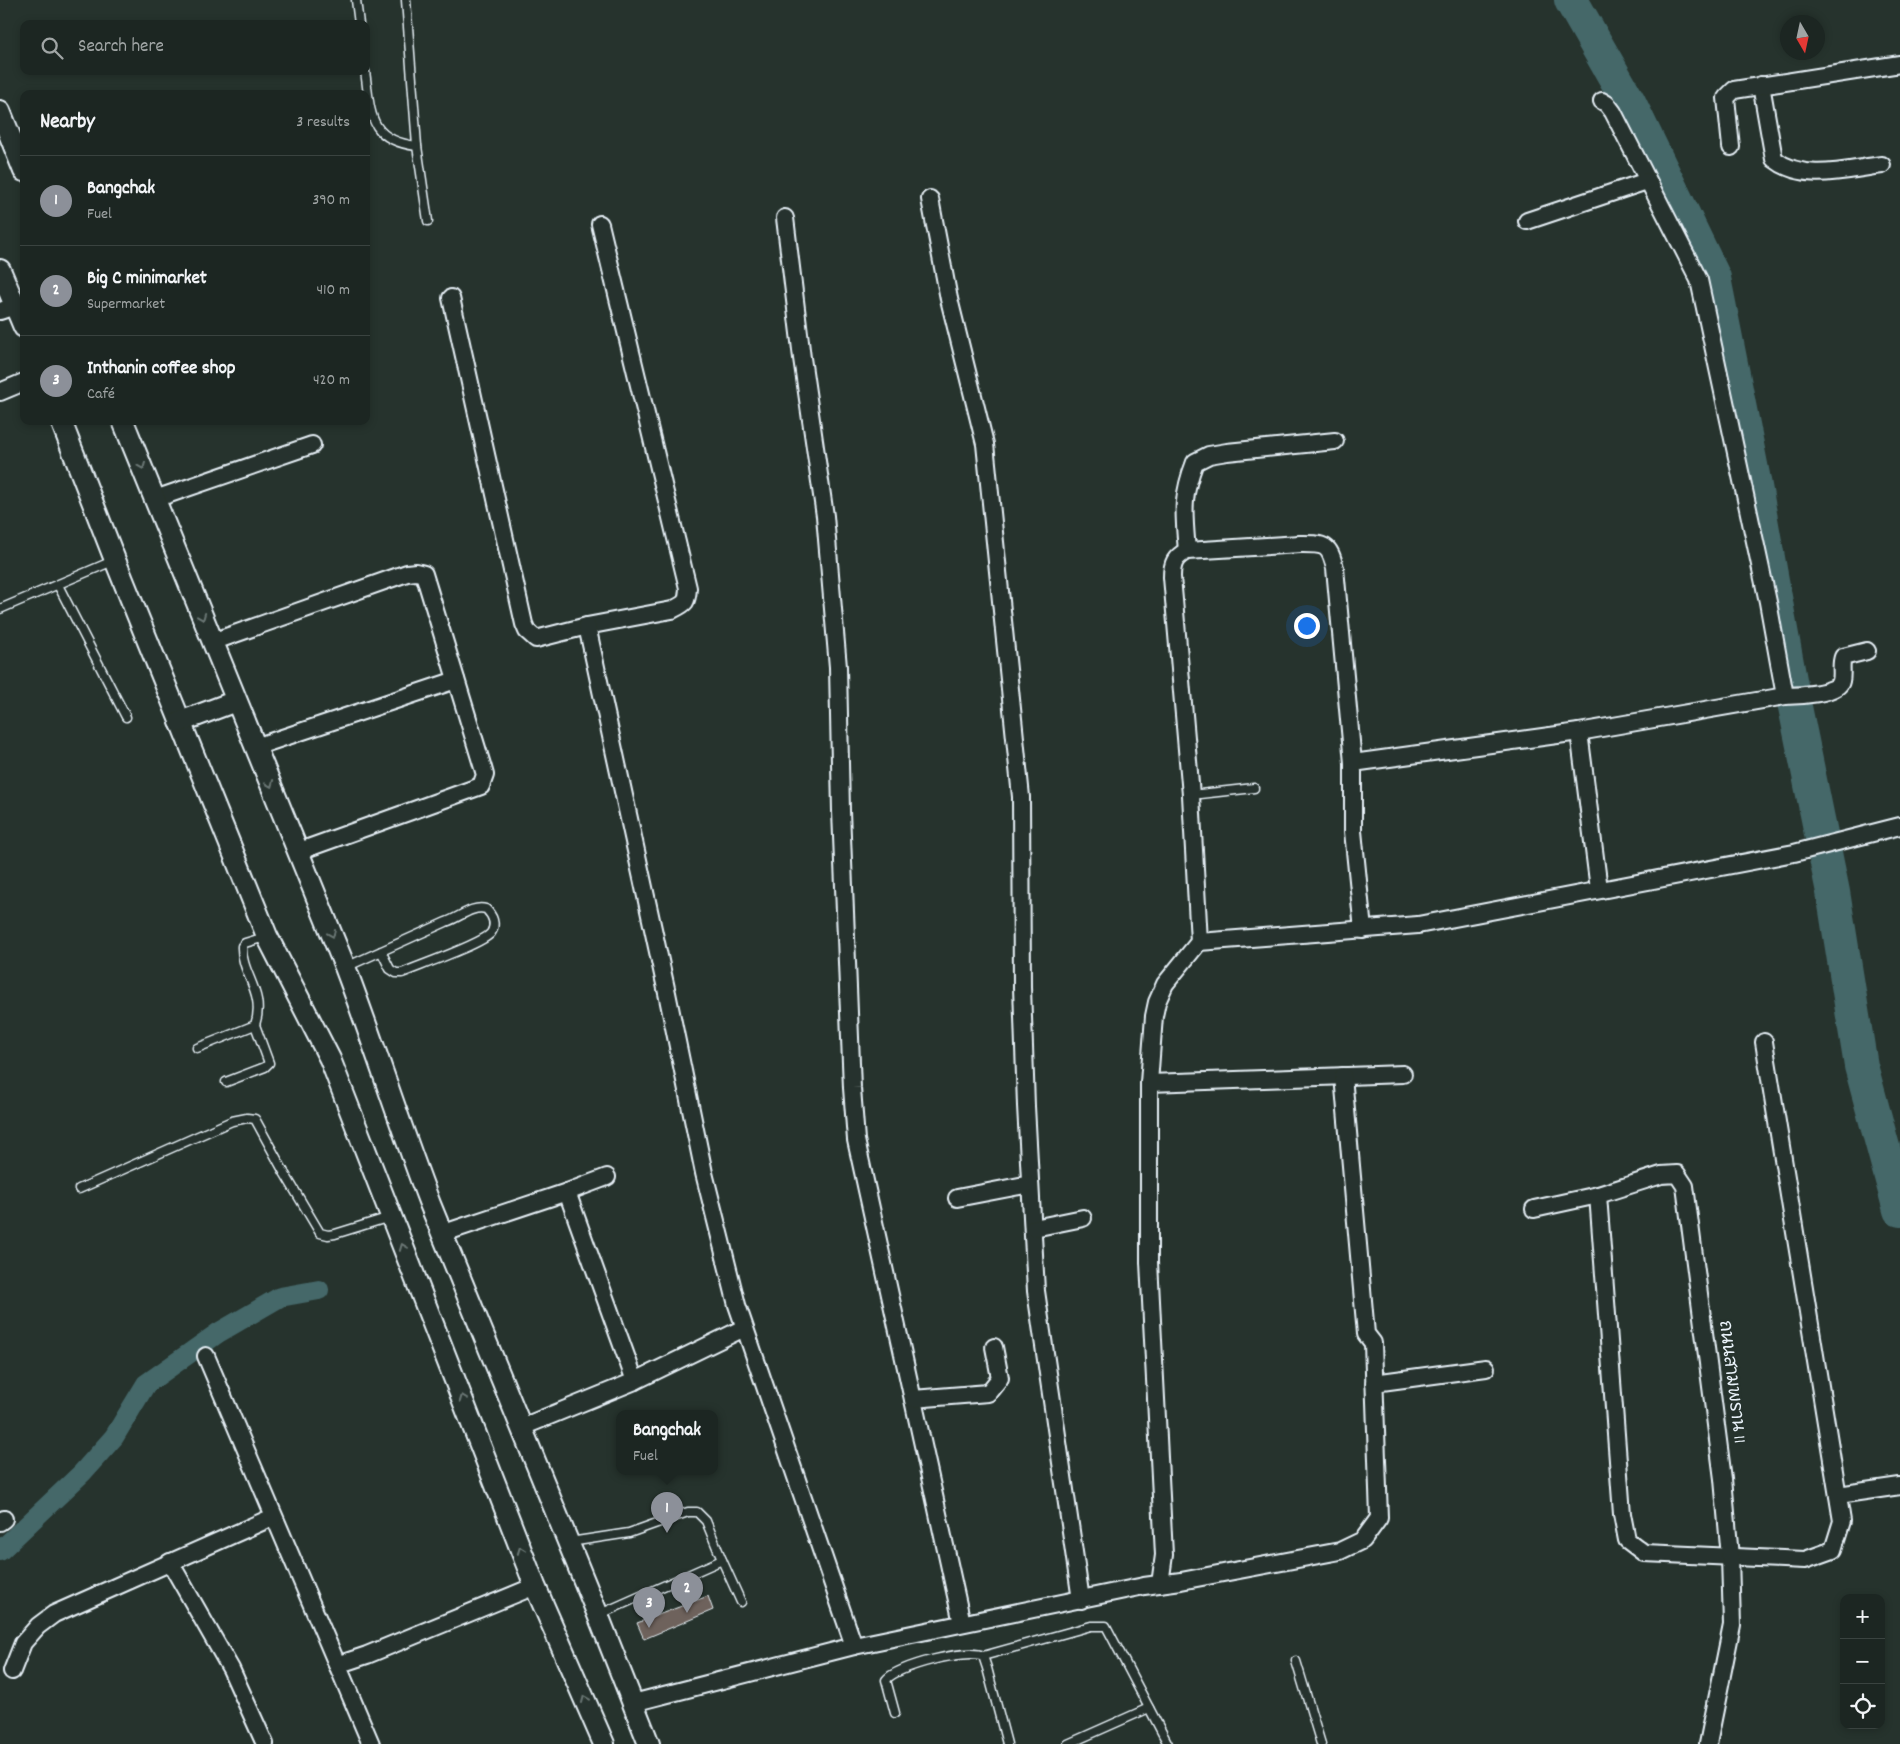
<!DOCTYPE html>
<meta charset="utf-8">
<style>
:root{--surface:#1c2622;--page:#252e2a;--text:#f1f3f6;--muted:#a0a5a5;--line:#3a4340;--accent:#8c9099}
body{margin:0;font-family:Dekko,"Playpen Sans Thai",sans-serif;background:var(--page);color:var(--text)}
.controls{position:absolute;right:15px;bottom:15px;display:grid;overflow:hidden;border-radius:10px;box-shadow:0 2px 8px #0003}
.controls button{width:45px;height:45px;display:grid;place-items:center;padding:0;border:0;border-bottom:1px solid var(--line);background:var(--surface);color:var(--text);font:25px sans-serif}
.compass{position:absolute;left:1780px;top:15px;width:45px;height:45px;border-radius:50%;background:var(--surface);box-shadow:0 2px 8px #0003;rotate:171deg}
.you{position:absolute;left:1306px;top:625px;width:18px;height:18px;margin:-12px;border:4px solid #fff;border-radius:50%;background:#1a73e8;box-shadow:0 0 0 8px #1a73e833}
.badge{display:grid;place-items:center;width:32px;height:32px;border-radius:50%;background:var(--accent);color:#fff;font-size:16px;font-weight:700}
.pin{position:absolute;translate:-50% -41px;filter:drop-shadow(0 1px 2px #0008)}
.pin::after{content:'';position:absolute;top:26px;width:18px;height:15px;background:inherit;clip-path:polygon(0 0,100% 0,50% 100%)}
.popup{position:absolute;left:616px;top:1410px;width:102px;height:65px;box-sizing:border-box;display:grid;place-content:center;border-radius:10px;background:var(--surface);filter:drop-shadow(0 1px 4px #0005);font-size:16px;white-space:nowrap;color:var(--muted)}
.popup b{font-size:19px;color:var(--text)}
.popup::after{content:'';position:absolute;left:50%;top:100%;margin-left:-10px;border:10px solid transparent;border-top-color:var(--surface)}
.list{margin:0;padding:0;list-style:none}
h2{display:flex;justify-content:space-between;align-items:center;height:65px;margin:0;padding:0 20px;font-size:21px}
h2 small{font-size:16px;font-weight:400;color:var(--muted)}
.list li{display:grid;grid-template-columns:32px 1fr auto;gap:15px;align-items:center;box-sizing:border-box;height:90px;padding:0 20px;border-top:1px solid var(--line)}
.list b{display:block;font-size:19px;white-space:nowrap}
.list p{margin:0;font-size:16px;white-space:nowrap;color:var(--muted)}
.list em{font-size:16px;font-style:normal;color:var(--muted)}
.icon{flex:none;width:28px;height:28px;fill:none;stroke:currentColor;stroke-width:2;stroke-linecap:round;stroke-linejoin:round}
.map{position:relative;flex:none;width:1900px;height:1744px;overflow:hidden}
.search{position:absolute;background:var(--surface);box-shadow:0 2px 8px #0003;left:20px;top:20px;width:350px;height:55px;display:flex;align-items:center;gap:12px;box-sizing:border-box;padding:0 18px;border-radius:10px;color:var(--muted);font-size:19px}
.panel{position:absolute;background:var(--surface);box-shadow:0 2px 8px #0003;left:20px;top:90px;width:350px;height:335px;border-radius:10px}
.map>svg:first-child{display:block}
.lines{fill:none;stroke-linecap:round;stroke-linejoin:round}
.canal{stroke:#446769;stroke-width:20}
.river{stroke:#446769;stroke-width:34}
.building{fill:#6e625b;stroke:#e8f1f8}
.service-casing{stroke:#e8f1f8;stroke-width:11}
.minor-casing{stroke:#e8f1f8;stroke-width:20}
.tertiary-casing{stroke:#e8f1f8;stroke-width:24}
.service{stroke:#26332d;stroke-width:8}
.minor{stroke:#26332d;stroke-width:16}
.tertiary{stroke:#26332d;stroke-width:20}
.oneway{stroke:#6a7674}
.labels{text-anchor:middle;dominant-baseline:central;stroke-width:5;stroke-linejoin:round;paint-order:stroke}
.street-label{font-size:18px;fill:#e8f1f8;stroke:#26332d}
</style>
<div class="map">
<svg width="1900" height="1744" viewBox="0 0 1900 1744">
<rect width="100%" height="100%" fill="#26332d"/>
<filter id="ink" filterUnits="userSpaceOnUse"><feTurbulence type="fractalNoise" baseFrequency=".02" numOctaves="2"/><feDisplacementMap in="SourceGraphic" scale="10" xChannelSelector="R" yChannelSelector="G"/><feConvolveMatrix kernelMatrix="1 2 1 2 8 2 1 2 1" color-interpolation-filters="sRGB"/></filter>
<g filter="url(#ink)">
<g class="lines">
<path class="canal" d="M0,1551L82,1473L114,1437L146,1384L218,1333L280,1297L319,1290"/>
<path class="river" d="M1571,0L1629,102L1714,278L1753,475L1794,702L1833,892L1861,1066L1900,1210"/>
</g>
<path class="building" d="M708,1596L713,1610L644,1639L637,1623Z"/>
<g class="lines">
<defs>
<g id="service">
<path d="M356,0L359,24"/>
<path d="M406,0L417,146L428,221"/>
<path d="M365,71C371,112 367,140 417,146"/>
<path d="M58,585L126,717"/>
<path d="M0,609L115,560"/>
<path d="M1191,795L1254,788"/>
<path d="M346,967L446,922C459,918 472,905 486,909C492,915 497,924 491,933C482,944 418,966 402,973H396L390,969L381,951"/>
<path d="M197,1048L255,1025C266,992 241,975 242,946L245,943L265,937"/>
<path d="M226,1082L265,1067L269,1063L255,1025"/>
<path d="M79,1189L232,1121L247,1118L255,1119L285,1174L320,1233L328,1235L335,1234L390,1217"/>
<path d="M570,1542L629,1533L688,1512H697L706,1521L722,1560L741,1602"/>
<path d="M598,1615L722,1560"/>
<path d="M983,1656L1091,1626H1106L1168,1744"/>
<path d="M1296,1661L1321,1744"/>
<path d="M895,1713L886,1680C896,1666 968,1648 983,1656L987,1668L1007,1744"/>
<path d="M1068,1744L1149,1708"/>
</g>
<g id="minor">
<path d="M1761,85L1774,159C1804,183 1848,169 1882,165"/>
<path d="M1602,101L1607,104L1613,112L1699,280L1768,602L1785,696"/>
<path d="M1731,147L1726,98L1734,90L1900,64"/>
<path d="M930,199L949,299L985,444L1021,797L1022,987L1026,1106L1036,1291L1081,1600"/>
<path d="M785,218L802,358L825,516L838,667L841,811L852,1088L856,1140L962,1623"/>
<path d="M1527,221L1647,181"/>
<path d="M451,298L524,624L527,631L536,639L587,626L672,610C686,603 687,603 688,588L600,224"/>
<path d="M0,311L15,306"/>
<path d="M0,392L24,382"/>
<path d="M155,499L312,445"/>
<path d="M1187,551C1184,514 1181,498 1195,462L1209,455L1227,452L1335,441"/>
<path d="M587,626L667,993L704,1173L737,1305L854,1646"/>
<path d="M212,642L407,573L416,572L424,574L483,768L485,775L481,786L297,852"/>
<path d="M1579,732L1599,889"/>
<path d="M255,747L456,680"/>
<path d="M1363,930L1353,831V763L1579,732L1785,696C1796,696 1839,694 1841,681C1843,673 1840,665 1843,657L1867,651"/>
<path d="M1199,942L1191,795L1172,577C1172,563 1175,557 1187,551L1300,544C1324,544 1329,543 1335,568L1353,763"/>
<path d="M1149,1083L1403,1074"/>
<path d="M567,1192L635,1381"/>
<path d="M1598,1195L1622,1514L1627,1540L1644,1553L1805,1560L1833,1550L1842,1521L1764,1042"/>
<path d="M957,1198L1030,1184"/>
<path d="M1534,1209L1598,1195L1661,1175L1677,1174L1685,1186L1723,1479L1730,1557L1732,1625L1708,1744"/>
<path d="M1034,1228L1083,1218"/>
<path d="M441,1234L567,1192L607,1177"/>
<path d="M206,1356L371,1744"/>
<path d="M1374,1383L1486,1368"/>
<path d="M913,1399L988,1393L1000,1378L994,1347"/>
<path d="M522,1427L635,1381L744,1328"/>
<path d="M1838,1495L1900,1486"/>
<path d="M0,1522L4,1519"/>
<path d="M170,1562L231,1669L265,1744"/>
<path d="M1160,1584L1164,1555L1149,1262V1083L1154,1016L1157,1002L1165,984L1199,942L1418,925L1794,853L1900,826"/>
<path d="M337,1665L367,1655L535,1586"/>
<path d="M12,1671L23,1643L38,1626L54,1614L273,1517"/>
<path d="M633,1703L854,1646L1144,1586L1181,1581L1340,1551L1363,1540L1379,1518L1373,1343L1366,1334L1343,1076"/>
</g>
<g id="tertiary">
<path d="M0,111L24,171"/>
<path d="M0,270L24,327"/>
<path d="M61,421L115,560L267,936L330,1059L535,1586L604,1744"/>
<path d="M123,421L345,967C375,1046 400,1126 430,1204L598,1615L649,1744"/>
<path d="M180,722L236,701"/>
</g>
</defs>
<use href="#service" class="service-casing"/>
<use href="#minor" class="minor-casing"/>
<use href="#tertiary" class="tertiary-casing"/>
<use href="#service" class="service"/>
<use href="#minor" class="minor"/>
<use href="#tertiary" class="tertiary"/>
</g>
<defs><path id="oneway-chevron" d="M-2-3.5L2.5 0L-2 3.5" fill="none" stroke-width="1.6" stroke-linecap="round" stroke-linejoin="round" transform="scale(1.25)"/></defs>
<g class="oneway">
<use href="#oneway-chevron" transform="translate(142 466) rotate(68)"/>
<use href="#oneway-chevron" transform="translate(202 617) rotate(68)"/>
<use href="#oneway-chevron" transform="translate(270 784) rotate(68)"/>
<use href="#oneway-chevron" transform="translate(332 934) rotate(67)"/>
<use href="#oneway-chevron" transform="translate(403 1247) rotate(-111)"/>
<use href="#oneway-chevron" transform="translate(463 1398) rotate(-111)"/>
<use href="#oneway-chevron" transform="translate(521 1550) rotate(-111)"/>
<use href="#oneway-chevron" transform="translate(585 1699) rotate(-113)"/>
</g>
</g>
<g class="labels">
<g class="street-label">
<text transform="translate(1731 1382) rotate(83)">ถนนสามพราน 11</text>
</g>
</g>
</svg>
<div class="controls">
<button>+</button>
<button>−</button>
<button><svg class="icon" aria-label="locate" viewBox="0 0 24 24"><circle cx="12" cy="12" r="6"/><path d="M12 2v4M12 18v4M2 12h4M18 12h4"/></svg></button>
</div>
<svg class="compass" viewBox="-18 -18 36 36"><path d="M0-13l5 13h-10z" fill="#e53935"/><path d="M0 13l5-13h-10z" fill="#a0a5a5"/></svg>
<div class="you"></div>
<div class="pin badge" style="left:667px;top:1533px">1</div>
<div class="popup"><b>Bangchak</b>Fuel</div>
<div class="pin badge" style="left:687px;top:1613px">2</div>
<div class="pin badge" style="left:649px;top:1628px">3</div>
<div class="search"><svg class="icon" aria-label="search" viewBox="0 0 24 24"><circle cx="10" cy="10" r="6"/><path d="M15 15l6 6"/></svg>Search here</div>
<section class="panel">
<h2>Nearby<small>3 results</small></h2>
<ul class="list">
<li><span class="badge">1</span><div><b>Bangchak</b><p>Fuel</p></div><em>390 m</em></li>
<li><span class="badge">2</span><div><b>Big C minimarket</b><p>Supermarket</p></div><em>410 m</em></li>
<li><span class="badge">3</span><div><b>Inthanin coffee shop</b><p>Café</p></div><em>420 m</em></li>
</ul>
</section>
</div>
